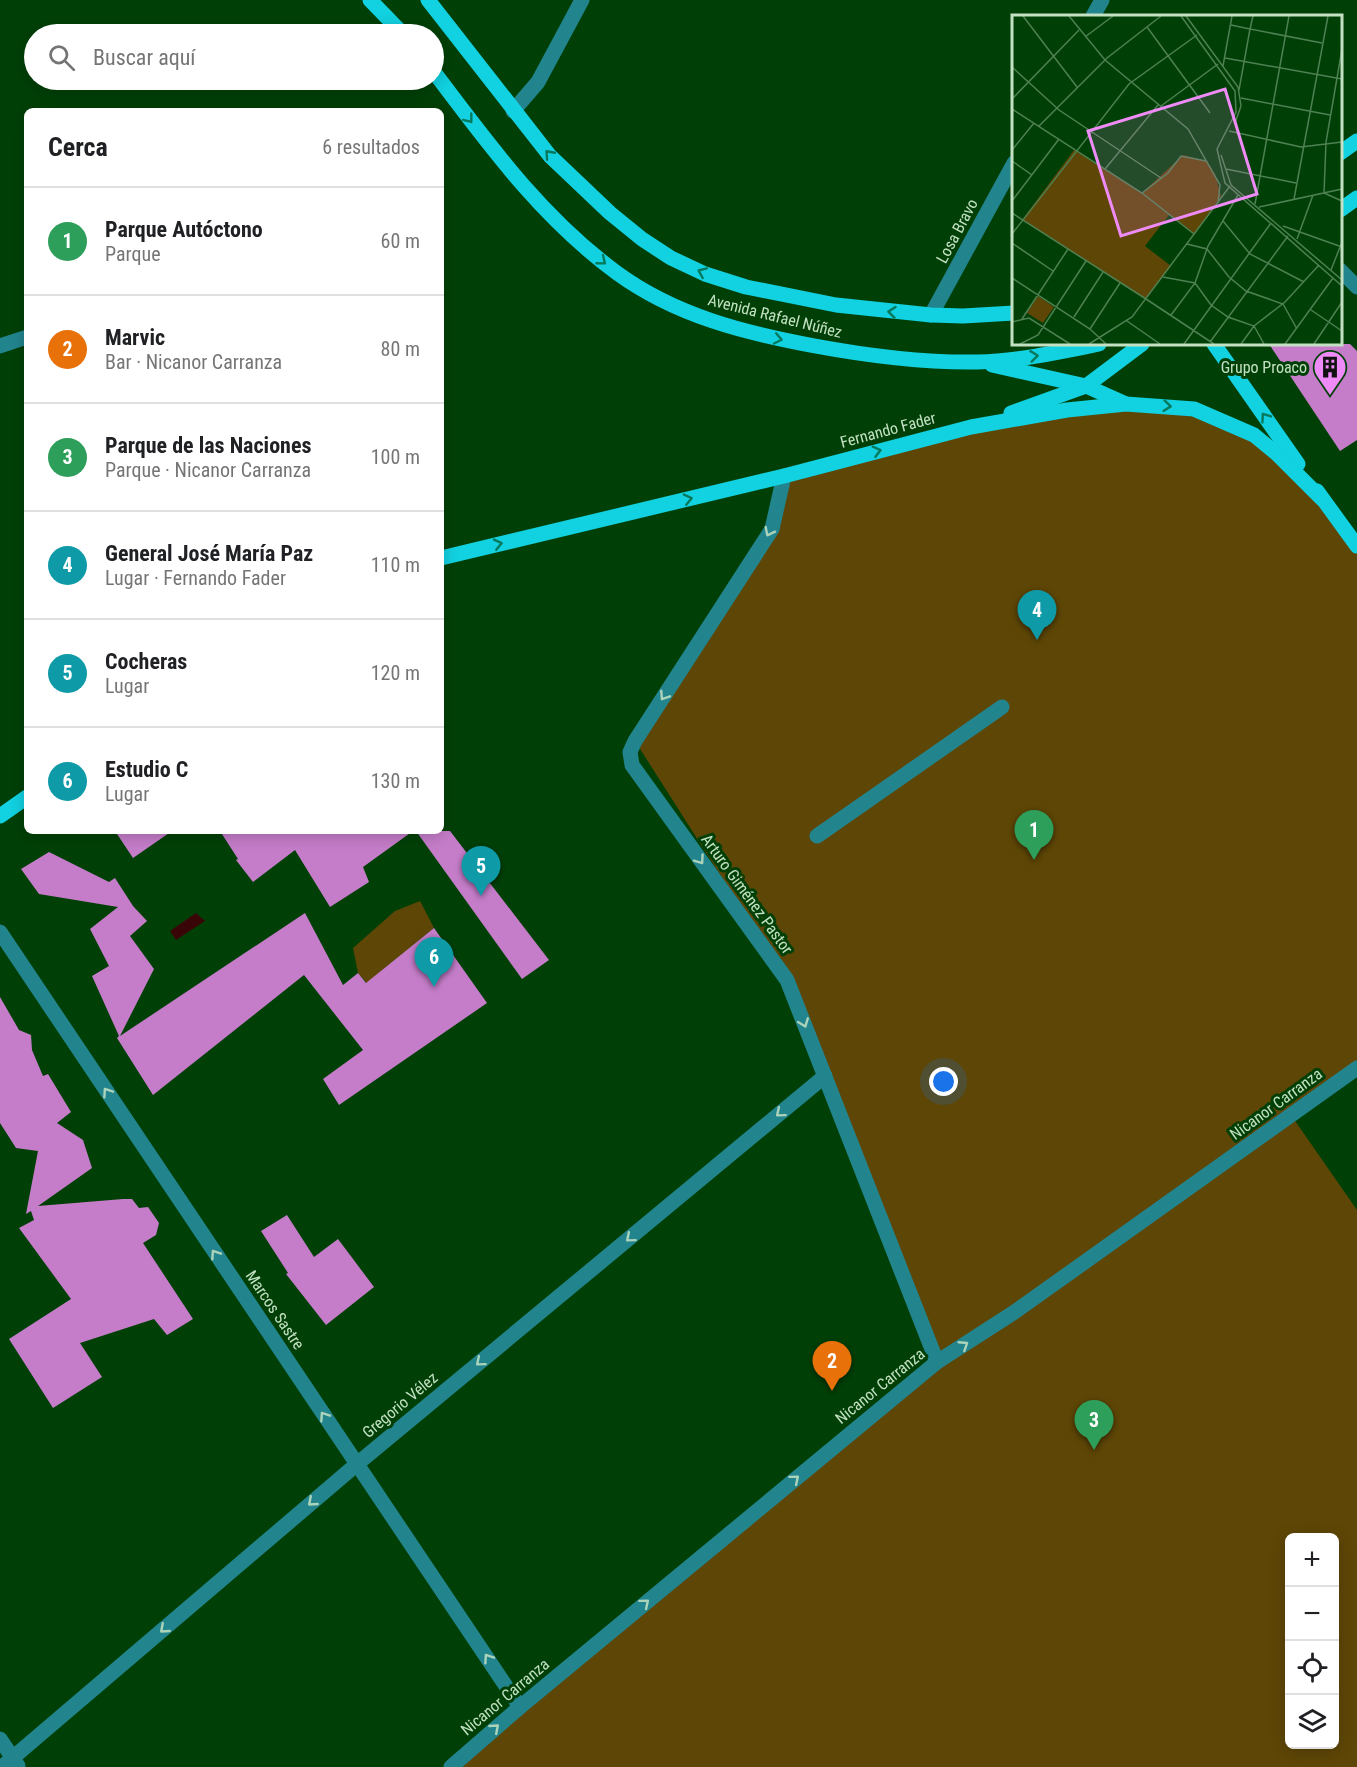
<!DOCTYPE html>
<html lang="es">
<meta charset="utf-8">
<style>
:root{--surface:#fff;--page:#f6f6f6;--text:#202124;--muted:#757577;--line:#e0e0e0;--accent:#ea580c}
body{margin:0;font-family:"Roboto Condensed",sans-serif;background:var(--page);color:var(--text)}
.controls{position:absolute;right:18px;bottom:18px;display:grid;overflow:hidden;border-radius:9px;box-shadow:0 3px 15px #0003}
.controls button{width:54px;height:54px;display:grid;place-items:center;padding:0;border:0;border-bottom:2px solid var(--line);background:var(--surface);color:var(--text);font:30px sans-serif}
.you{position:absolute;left:944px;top:1082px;width:21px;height:21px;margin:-15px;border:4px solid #fff;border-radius:50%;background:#1a73e8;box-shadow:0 0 0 9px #1a73e833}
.badge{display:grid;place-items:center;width:39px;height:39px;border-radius:50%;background:var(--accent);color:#fff;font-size:20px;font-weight:700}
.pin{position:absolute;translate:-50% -50px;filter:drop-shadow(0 2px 3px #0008)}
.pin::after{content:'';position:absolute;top:32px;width:21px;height:18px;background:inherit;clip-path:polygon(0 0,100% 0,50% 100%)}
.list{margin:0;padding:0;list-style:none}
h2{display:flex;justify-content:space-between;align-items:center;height:78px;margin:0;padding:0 24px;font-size:26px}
h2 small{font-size:20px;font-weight:400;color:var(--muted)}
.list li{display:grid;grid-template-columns:39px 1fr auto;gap:18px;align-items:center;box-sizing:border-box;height:108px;padding:0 24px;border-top:2px solid var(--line)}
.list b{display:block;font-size:22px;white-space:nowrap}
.list p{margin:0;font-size:20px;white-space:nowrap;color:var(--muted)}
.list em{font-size:20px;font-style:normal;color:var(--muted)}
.icon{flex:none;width:33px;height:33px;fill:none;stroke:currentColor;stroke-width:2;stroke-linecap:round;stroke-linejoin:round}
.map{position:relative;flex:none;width:1357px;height:1767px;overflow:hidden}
.search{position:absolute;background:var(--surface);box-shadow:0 3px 15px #0003;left:24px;top:24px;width:420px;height:66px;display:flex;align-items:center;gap:15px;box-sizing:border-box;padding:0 21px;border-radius:33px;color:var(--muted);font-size:22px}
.panel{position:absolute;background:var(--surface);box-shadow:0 3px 15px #0003;left:24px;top:108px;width:420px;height:726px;border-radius:9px}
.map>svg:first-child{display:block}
.green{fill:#5e4606;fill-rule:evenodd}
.water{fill:#390507}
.building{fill:#c57dc9}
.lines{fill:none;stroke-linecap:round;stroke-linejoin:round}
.minor{stroke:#22858e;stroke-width:15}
.major{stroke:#12d1e0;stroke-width:15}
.oneway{stroke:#077a5e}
.oneway2{stroke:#abd3ba}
.labels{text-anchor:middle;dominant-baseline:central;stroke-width:6;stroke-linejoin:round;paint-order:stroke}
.street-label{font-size:16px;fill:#c3e1c2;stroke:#004007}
.poi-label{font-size:16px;fill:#c3e1c2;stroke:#004007;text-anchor:end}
.inset-road{fill:none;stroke:#4e8052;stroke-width:1.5}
.view{fill:#ef8bf6;fill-opacity:0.15;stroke:#ef8bf6;stroke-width:3}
.inset-edge{fill:none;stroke:#c3e1c2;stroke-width:3}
</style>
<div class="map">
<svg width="1357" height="1767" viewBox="0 0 1357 1767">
<rect width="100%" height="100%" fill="#004007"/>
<g class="green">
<path d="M1194,409L1254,435L1357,546V1068L1291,1115L1357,1210V1767H451L937,1362L787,980L635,741L772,529L784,476L1067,410ZM1290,1538H1334V1744H1290Z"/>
<path d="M420,901L434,928L381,971L395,1016L358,973L353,948L395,911Z"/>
</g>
<path class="water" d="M196,913L205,921L176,940L170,931Z"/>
<g class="building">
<path d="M1269,344H1350L1357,351V440L1340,451Z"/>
<path d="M115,831H172L133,858Z"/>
<path d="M220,831H413L363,867L369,882L330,907L295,850L253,882L236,860L238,859Z"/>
<path d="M416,831H450L549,960L522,979Z"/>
<path d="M49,852L109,882L115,878L133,906L147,921L130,936L154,969L120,1036L305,913L343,985L358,973L366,983L434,928L487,1003L339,1105L323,1079L363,1050L304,975L153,1095L117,1038L119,1036L92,976L109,966L90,929L118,907L39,894L21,869Z"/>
<path d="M0,997L19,1030L31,1035L32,1050L43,1076L48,1074L71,1112L57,1123L83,1140L92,1168L38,1206L123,1199H132L139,1208L148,1207L159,1223L156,1235L143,1243L193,1319L167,1335L154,1319L80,1343L102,1377L53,1408L9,1339L71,1299L19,1228L34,1220L31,1211L26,1214L38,1151L16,1148L0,1123Z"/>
<path d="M287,1215L314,1257L338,1239L374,1287L326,1325L286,1274L288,1273L261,1231Z"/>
</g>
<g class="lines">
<g class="minor">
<path d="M1093,16L1102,0"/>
<path d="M513,111L538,82L582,0"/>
<path d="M1340,270L1357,287"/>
<path d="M931,315L1014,163"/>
<path d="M0,346L27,337"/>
<path d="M784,476L772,529L635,741L630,752L632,765L787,980L937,1362"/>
<path d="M817,836L1002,707"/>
<path d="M0,932L520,1707"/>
<path d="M0,1739L18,1766"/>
<path d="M2,1767L357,1464L825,1076"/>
<path d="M451,1767L520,1707L937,1362L1016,1311L1357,1068"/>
</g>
<g class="major">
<path d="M370,0L403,34"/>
<path d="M428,0L550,156L610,213L642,239L671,258L705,274L746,287L836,305L931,315L963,316L1014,313"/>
<path d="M434,72C490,146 541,217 617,273C676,316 745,333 815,346C869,356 923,363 978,362C1018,361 1060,352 1099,344"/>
<path d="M1340,153L1357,141"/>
<path d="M1340,210L1357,198"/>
<path d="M1214,344L1298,464"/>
<path d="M992,365L1086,386L1124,403"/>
<path d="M1011,413L1086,386L1142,344"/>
<path d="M1317,491L1357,546"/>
<path d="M441,558L784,476L971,427L1067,410L1126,404L1194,409L1254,435L1277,454L1322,499"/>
<path d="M0,816L27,797"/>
</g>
</g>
<defs><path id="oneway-chevron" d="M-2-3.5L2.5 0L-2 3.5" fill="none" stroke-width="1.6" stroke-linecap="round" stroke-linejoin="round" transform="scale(1.5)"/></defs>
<g class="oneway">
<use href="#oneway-chevron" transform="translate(469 119) rotate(52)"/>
<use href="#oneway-chevron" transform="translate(549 154) rotate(-132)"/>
<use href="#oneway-chevron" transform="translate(602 261) rotate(39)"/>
<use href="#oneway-chevron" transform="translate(702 272) rotate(-157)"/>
<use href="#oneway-chevron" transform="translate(892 312) rotate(-174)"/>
<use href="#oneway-chevron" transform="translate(778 339) rotate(12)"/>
<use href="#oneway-chevron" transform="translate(1034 356) rotate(-7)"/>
<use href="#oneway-chevron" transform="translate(1167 406) rotate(6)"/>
<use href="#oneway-chevron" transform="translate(1265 417) rotate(-125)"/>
<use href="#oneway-chevron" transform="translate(877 451) rotate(-15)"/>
<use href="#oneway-chevron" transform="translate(688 499) rotate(-13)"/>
<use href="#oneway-chevron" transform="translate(498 544) rotate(-13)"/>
</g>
<g class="oneway2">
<use href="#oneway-chevron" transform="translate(769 532) rotate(117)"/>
<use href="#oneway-chevron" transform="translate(664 696) rotate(123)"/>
<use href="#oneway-chevron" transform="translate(700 860) rotate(55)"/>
<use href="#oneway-chevron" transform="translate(804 1023) rotate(69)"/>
<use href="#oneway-chevron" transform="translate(107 1092) rotate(-124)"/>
<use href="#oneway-chevron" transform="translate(780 1113) rotate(140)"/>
<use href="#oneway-chevron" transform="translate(630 1238) rotate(140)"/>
<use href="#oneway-chevron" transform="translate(215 1254) rotate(-124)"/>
<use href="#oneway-chevron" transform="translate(964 1345) rotate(-33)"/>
<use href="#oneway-chevron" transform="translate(480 1362) rotate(140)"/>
<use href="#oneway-chevron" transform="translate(324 1416) rotate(-124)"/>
<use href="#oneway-chevron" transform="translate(795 1479) rotate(-40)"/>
<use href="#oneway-chevron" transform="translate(312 1502) rotate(139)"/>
<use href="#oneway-chevron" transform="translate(645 1603) rotate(-40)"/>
<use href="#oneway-chevron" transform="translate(164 1629) rotate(139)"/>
<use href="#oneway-chevron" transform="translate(488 1658) rotate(-124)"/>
<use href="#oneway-chevron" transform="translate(495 1728) rotate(-41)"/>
</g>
<defs>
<symbol id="building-pin" viewBox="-11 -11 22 30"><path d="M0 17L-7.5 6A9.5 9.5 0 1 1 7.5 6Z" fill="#ef8bf6" stroke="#004007"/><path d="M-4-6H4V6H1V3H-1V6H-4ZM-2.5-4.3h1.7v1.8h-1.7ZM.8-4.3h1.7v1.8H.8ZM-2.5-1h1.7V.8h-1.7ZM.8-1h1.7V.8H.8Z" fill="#111"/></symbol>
</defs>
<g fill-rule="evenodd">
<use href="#building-pin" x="1311" y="348" width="38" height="52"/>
</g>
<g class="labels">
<g class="street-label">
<text transform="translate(957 231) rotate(-62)">Losa Bravo</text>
<text transform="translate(775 316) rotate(14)">Avenida Rafael Núñez</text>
<text transform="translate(888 430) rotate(-15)">Fernando Fader</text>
<text transform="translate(747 894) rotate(54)">Arturo Giménez Pastor</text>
<text transform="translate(1276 1104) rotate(-36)">Nicanor Carranza</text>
<text transform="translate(275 1310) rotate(56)">Marcos Sastre</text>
<text transform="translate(880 1386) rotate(-39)">Nicanor Carranza</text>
<text transform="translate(400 1405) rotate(-40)">Gregorio Vélez</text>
<text transform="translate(505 1697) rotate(-40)">Nicanor Carranza</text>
</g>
<g class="poi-label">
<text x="1307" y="367">Grupo Proaco</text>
</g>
</g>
<g transform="translate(1012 15)">
<rect width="330" height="330" fill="#004007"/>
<path d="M62,135L130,178L171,140L195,146L203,159L209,181L183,219L157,200L133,231L159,251L134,284L10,205ZM26,281L42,292L31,308L15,298Z" fill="#5e4606"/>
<path class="inset-road" d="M11,1L65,72M57,1L93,45L176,114L208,170L206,188M169,1L223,76L224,97L205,134L213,168L330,271M174,1L226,72L229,91L223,108M241,1L238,14L310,28M219,10L238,14L227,75M135,12L198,98M73,22L101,1M330,34L314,127L312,178L330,186M213,43L330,64M211,51L220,1M0,52L47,95L149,163M229,83L318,100M0,84L67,15M149,91L206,49M0,94L130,178L182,219M27,111L95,43L149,1M217,116L289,132L330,127M0,135L22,108M209,140L219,170L330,265M0,146L20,160M93,154L146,90M214,154L284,168M130,178L156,158L169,141L194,146M282,184L316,1M0,186L47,124M243,189L277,1M247,192L330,174M0,198L134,284M211,206L238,239L292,267M271,211L330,232M0,219L117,69L185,20M285,224L301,180M0,228L41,256M175,229L195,234L217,262L234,276L271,289L285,314M319,255L330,227M151,262L183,268L199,290L216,302L242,311L252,329M0,263L78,314L94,329M134,284L202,329M299,295L330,316M159,300L183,268L196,231L226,180M62,302L91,257M10,304L56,234M115,306L148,329M0,307L17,303L58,329M78,314L108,268M198,327L276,221M8,329L26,320L74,246M77,329L120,302L218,171M172,329L259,208M229,329L242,311L273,287L307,250M273,329L321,263M302,329L330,287"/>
<path class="view" d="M213,74L245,179L109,221L76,116Z"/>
<rect width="330" height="330" class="inset-edge"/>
</g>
</svg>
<div class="controls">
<button>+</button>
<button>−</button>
<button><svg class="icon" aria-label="locate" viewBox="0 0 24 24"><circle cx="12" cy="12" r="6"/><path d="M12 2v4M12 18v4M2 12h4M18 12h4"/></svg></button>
<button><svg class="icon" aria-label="layers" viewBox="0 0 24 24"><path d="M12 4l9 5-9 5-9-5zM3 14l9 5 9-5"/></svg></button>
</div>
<div class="you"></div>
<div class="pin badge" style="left:1034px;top:860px;background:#2e9e5b">1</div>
<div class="pin badge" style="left:832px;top:1391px;background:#e8710a">2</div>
<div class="pin badge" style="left:1094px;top:1450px;background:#2e9e5b">3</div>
<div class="pin badge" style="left:1037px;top:640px;background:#0f9aa8">4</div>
<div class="pin badge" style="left:481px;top:896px;background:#0f9aa8">5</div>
<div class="pin badge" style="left:434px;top:987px;background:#0f9aa8">6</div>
<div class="search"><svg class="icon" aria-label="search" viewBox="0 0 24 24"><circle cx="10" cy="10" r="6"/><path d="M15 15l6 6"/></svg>Buscar aquí</div>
<section class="panel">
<h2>Cerca<small>6 resultados</small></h2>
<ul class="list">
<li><span class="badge" style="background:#2e9e5b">1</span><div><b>Parque Autóctono</b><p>Parque</p></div><em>60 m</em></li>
<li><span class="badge" style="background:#e8710a">2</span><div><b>Marvic</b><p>Bar · Nicanor Carranza</p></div><em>80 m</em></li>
<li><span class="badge" style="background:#2e9e5b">3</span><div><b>Parque de las Naciones</b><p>Parque · Nicanor Carranza</p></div><em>100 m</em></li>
<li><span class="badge" style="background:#0f9aa8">4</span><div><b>General José María Paz</b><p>Lugar · Fernando Fader</p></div><em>110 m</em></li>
<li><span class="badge" style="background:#0f9aa8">5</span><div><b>Cocheras</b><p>Lugar</p></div><em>120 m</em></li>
<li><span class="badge" style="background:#0f9aa8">6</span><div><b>Estudio C</b><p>Lugar</p></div><em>130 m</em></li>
</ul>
</section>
</div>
